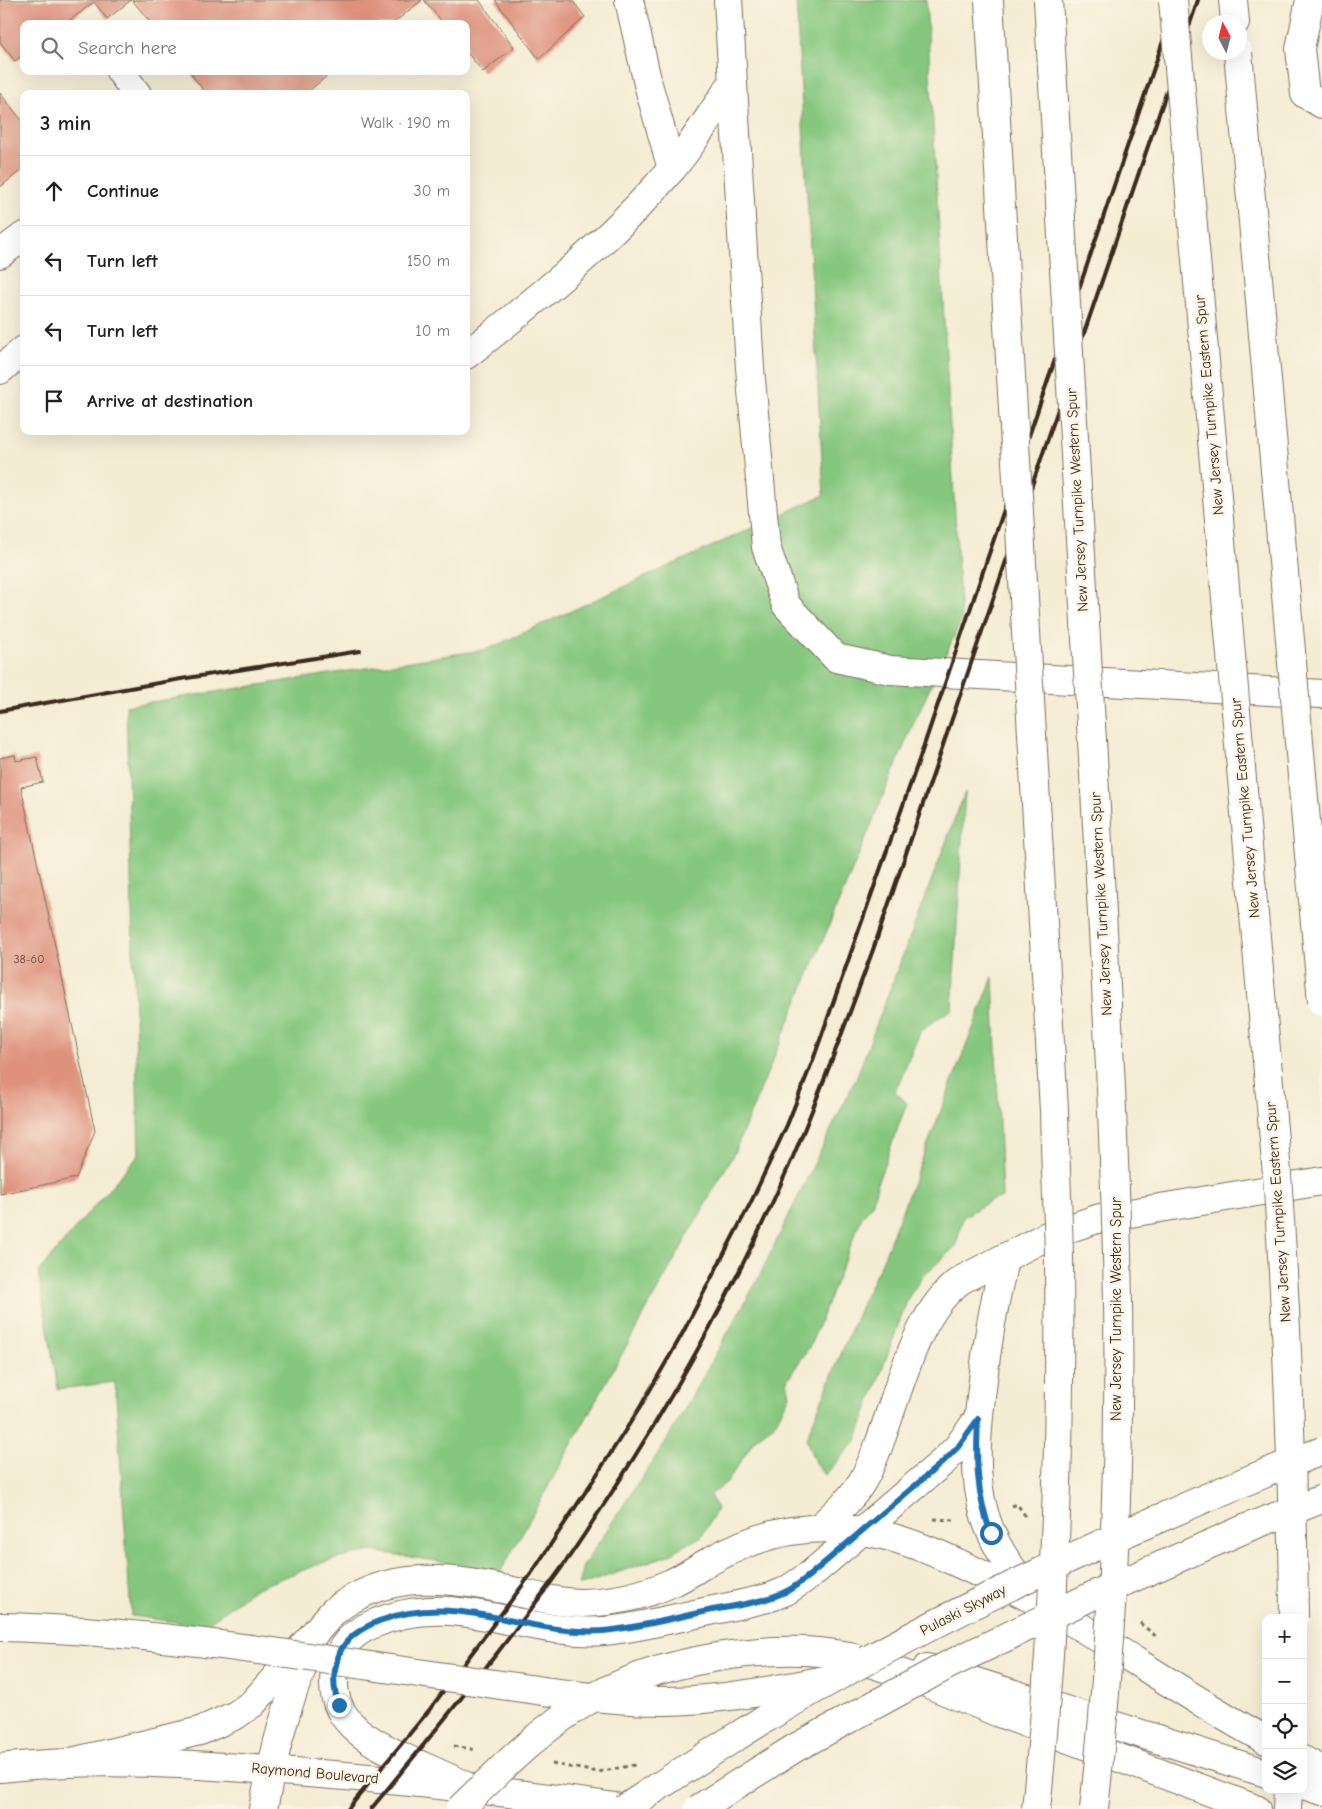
<!DOCTYPE html>
<meta charset="utf-8">
<style>
:root{--surface:#fff;--page:#f6f6f6;--text:#202124;--muted:#757577;--line:#e0e0e0}
body{margin:0;font-family:"Comic Neue",sans-serif;background:var(--page);color:var(--text)}
.controls{position:absolute;right:15px;bottom:15px;display:grid;overflow:hidden;border-radius:10px;box-shadow:0 5px 20px #0002}
.controls button{width:45px;height:45px;display:grid;place-items:center;padding:0;border:0;border-bottom:1px solid var(--line);background:var(--surface);color:var(--text);font:25px sans-serif}
.compass{position:absolute;left:1202px;top:15px;width:45px;height:45px;border-radius:50%;background:var(--surface);box-shadow:0 5px 20px #0002;rotate:353deg}
.stop{position:absolute;width:15px;height:15px;margin:-11px;border:4px solid #1f6fb2;border-radius:50%;background:#fff}
.stop.end{background:#1f6fb2;border-color:#fff;box-shadow:0 1px 5px #0008}
.list{margin:0;padding:0;list-style:none}
h2{display:flex;justify-content:space-between;align-items:center;height:65px;margin:0;padding:0 20px;font-size:21px}
h2 small{font-size:16px;font-weight:400;color:var(--muted)}
.list li{display:grid;grid-template-columns:32px 1fr auto;gap:15px;align-items:center;box-sizing:border-box;height:70px;padding:0 20px;border-top:1px solid var(--line)}
.list b{display:block;font-size:19px;white-space:nowrap}
.list em{font-size:16px;font-style:normal;color:var(--muted)}
.icon{flex:none;width:28px;height:28px;fill:none;stroke:currentColor;stroke-width:2;stroke-linecap:round;stroke-linejoin:round}
.map{position:relative;flex:none;width:1322px;height:1809px;overflow:hidden}
.search{position:absolute;background:var(--surface);box-shadow:0 5px 20px #0002;left:20px;top:20px;width:450px;height:55px;display:flex;align-items:center;gap:12px;box-sizing:border-box;padding:0 18px;border-radius:10px;color:var(--muted);font-size:19px}
.panel{position:absolute;background:var(--surface);box-shadow:0 5px 20px #0002;left:20px;top:90px;width:450px;height:345px;border-radius:10px}
.map>svg:first-child{display:block}
.green{fill:#86c77f;stroke:#60784e}
.building{fill:#de927e}
.lines{fill:none;stroke-linecap:round;stroke-linejoin:round}
.minor-casing{stroke:#7c6e5d;stroke-width:30}
.major-casing{stroke:#7c6e5d;stroke-width:30}
.highway-casing{stroke:#7c6e5d;stroke-width:30}
.path{stroke:#7c6e5d;stroke-width:3;stroke-dasharray:4 4;stroke-linecap:butt}
.minor{stroke:#fff;stroke-width:28}
.major{stroke:#fff;stroke-width:28}
.highway{stroke:#fff;stroke-width:28}
.rail{stroke:#3b2a1e;stroke-width:4}
.highway-bridge-casing{stroke:#7c6e5d;stroke-width:30;stroke-linecap:butt}
.highway-bridge{stroke:#fff;stroke-width:28}
.route{stroke:#1f6fb2;stroke-width:6}
.labels{text-anchor:middle;dominant-baseline:central;stroke-width:4.5;stroke-linejoin:round;paint-order:stroke}
.number-label{font-size:12px;fill:#644436}
.street-label{font-size:15px;fill:#3b2a1e;stroke:#fcf5e5}
</style>
<div class="map">
<svg width="1322" height="1809" viewBox="0 0 1322 1809">
<rect width="100%" height="100%" fill="#fcf5e5"/>
<filter id="ink" filterUnits="userSpaceOnUse"><feTurbulence type="fractalNoise" baseFrequency=".02" numOctaves="2"/><feDisplacementMap in="SourceGraphic" scale="10" xChannelSelector="R" yChannelSelector="G"/><feConvolveMatrix kernelMatrix="1 2 1 2 8 2 1 2 1" color-interpolation-filters="sRGB"/></filter>
<filter id="wash" filterUnits="userSpaceOnUse"><feTurbulence type="fractalNoise" baseFrequency=".0096" numOctaves="4" result="noise"/><feDisplacementMap in="SourceGraphic" scale="20" xChannelSelector="R" yChannelSelector="G"/><feGaussianBlur stdDeviation="1.12" result="paint"/><feColorMatrix in="noise" values="0 0 0 0 0 0 0 0 0 0 0 0 0 0 0 0 0 1.4 0 .05"/><feComposite in="paint" operator="in"/></filter>
<g filter="url(#wash)">
<rect width="100%" height="100%" fill="#f4ecd3"/>
<g class="green">
<path d="M796,0H926L961,621L912,727L734,1153L501,1571L371,1551L327,1561L256,1588L204,1626L131,1616L115,1382L58,1389L38,1272L139,1154L126,706L488,649L824,495Z"/>
<path d="M965,792L952,1009L921,1030L895,1092L907,1103L878,1181L872,1205L862,1217L810,1346L787,1380L790,1395L774,1425L756,1438L727,1482L710,1495L717,1509L702,1536L668,1555L585,1584L578,1585L583,1566L667,1440L757,1281L857,1076Z"/>
<path d="M993,977L1002,1197L990,1201L963,1217L956,1246L923,1276L908,1298L856,1441L825,1475L816,1465L806,1439L862,1303L882,1262Z"/>
</g>
<g id="blocks">
<g class="building">
<path d="M0,0H131L107,19L94,2L65,24H24V55L15,61L0,42Z"/>
<path d="M132,0H422L392,24H152Z"/>
<path d="M424,0H479L514,47L483,72L466,51V24H444Z"/>
<path d="M495,0H572L585,17L539,59Z"/>
<path d="M189,71H333L305,94H206Z"/>
<path d="M0,93L24,123V168L0,187Z"/>
<path d="M15,755L16,761L37,757L43,782L21,787L95,1131L76,1178L0,1194V758Z"/>
</g>
</g>
</g>
<g filter="url(#ink)">
<use href="#blocks" fill-opacity="0" stroke="#7c6e5d" stroke-width="1"/>
<g class="lines">
<defs>
<g id="minor">
<path d="M629,0L648,84L672,169"/>
<path d="M728,0L750,368L766,547L786,605L836,658L890,670L1322,694"/>
<path d="M1310,0L1300,49L1305,94L1322,104"/>
<path d="M120,71L137,94"/>
<path d="M0,254L24,236"/>
<path d="M466,355C538,299 610,241 670,171C692,146 712,112 732,84"/>
<path d="M0,370L24,350"/>
<path d="M1005,1257C994,1301 987,1343 982,1388C977,1431 972,1474 985,1516C995,1549 1015,1574 1036,1599"/>
<path d="M819,1528C835,1513 852,1499 863,1480C895,1423 906,1319 961,1280L1049,1235L1100,1218L1322,1181"/>
<path d="M466,1786C448,1777 429,1769 411,1761C377,1745 333,1726 334,1682C334,1653 347,1635 373,1624C456,1588 522,1637 604,1631C630,1629 656,1622 682,1617C712,1610 742,1605 771,1597L786,1591L810,1575L944,1461L957,1448L978,1419"/>
</g>
<path id="major" d="M0,1768C98,1757 197,1764 294,1772C407,1780 518,1793 629,1809"/>
<g id="highway">
<path d="M1233,0L1235,22"/>
<path d="M849,1656L909,1676L999,1713L1256,1809"/>
<path d="M927,1668L960,1677L1266,1773"/>
<path d="M1303,1760L1322,1770"/>
<path d="M67,1763L200,1731L236,1715L253,1703L333,1612C389,1567 452,1578 517,1592C538,1597 560,1603 582,1603C612,1602 643,1596 671,1583C685,1577 697,1568 710,1561C736,1546 761,1536 791,1531C866,1520 919,1544 985,1576C1003,1585 1022,1593 1040,1603C1116,1646 1188,1698 1266,1740"/>
<path d="M1303,1785L1322,1791"/>
<path d="M263,1809C274,1754 286,1700 311,1649"/>
<path d="M1287,1809L1288,1790"/>
</g>
</defs>
<use href="#minor" class="minor-casing"/>
<use href="#major" class="major-casing"/>
<use href="#highway" class="highway-casing"/>
<g class="path">
<path d="M1012,1506L1017,1504L1026,1517"/>
<path d="M934,1519L955,1520"/>
<path d="M1140,1623L1158,1638"/>
<path d="M454,1746L477,1750"/>
<path d="M552,1764L598,1772L635,1765"/>
</g>
<use href="#minor" class="minor"/>
<use href="#major" class="major"/>
<use href="#highway" class="highway"/>
<g class="rail">
<path d="M0,711L181,679L360,651"/>
<path d="M348,1809L430,1709L531,1574L594,1479L639,1409L680,1338L751,1202L787,1125L813,1060L920,757L1177,0"/>
<path d="M371,1809C414,1757 456,1705 498,1652C531,1609 564,1567 593,1521C669,1407 737,1285 792,1159C822,1089 848,1018 874,947L1198,0"/>
</g>
<defs>
<g id="highway-bridge">
<path d="M989,0L1054,1110C1055,1159 1058,1208 1059,1258C1061,1441 1055,1626 1036,1809"/>
<path d="M1048,0C1064,264 1079,527 1095,791C1104,945 1113,1100 1117,1255C1122,1439 1114,1626 1094,1809"/>
<path d="M1173,0L1277,1174C1287,1322 1293,1470 1294,1618"/>
<path d="M1238,52L1322,1002"/>
<path d="M0,1627C152,1630 303,1657 453,1678C524,1688 596,1701 667,1701C724,1700 779,1689 835,1678"/>
<path d="M460,1809C499,1771 538,1731 584,1703C653,1660 771,1641 849,1656"/>
<path d="M624,1809C693,1764 763,1718 835,1678C940,1619 1048,1566 1158,1519C1212,1495 1266,1472 1322,1451"/>
<path d="M698,1809L795,1748L948,1665L1094,1595L1249,1527L1322,1499"/>
</g>
</defs>
<use href="#highway-bridge" class="highway-bridge-casing"/>
<use href="#highway-bridge" class="highway-bridge"/>
</g>
</g>
<g class="lines" filter="url(#ink)">
<path class="route" d="M339,1705C332,1687 333,1668 341,1650C349,1635 364,1627 379,1621C460,1591 524,1636 603,1631C638,1628 673,1618 708,1611C733,1606 761,1603 785,1592C794,1588 802,1581 810,1575L944,1461L958,1447L978,1419C976,1460 976,1493 991,1533"/>
</g>
<g class="labels">
<g class="number-label">
<text x="29" y="959">38-60</text>
</g>
<g class="street-label">
<text transform="translate(1209 405) rotate(-95)">New Jersey Turnpike Eastern Spur</text>
<text transform="translate(1077 500) rotate(-93)">New Jersey Turnpike Western Spur</text>
<text transform="translate(1245 808) rotate(-95)">New Jersey Turnpike Eastern Spur</text>
<text transform="translate(1101 904) rotate(-93)">New Jersey Turnpike Western Spur</text>
<text transform="translate(1278 1212) rotate(-94)">New Jersey Turnpike Eastern Spur</text>
<text transform="translate(1116 1309) rotate(-90)">New Jersey Turnpike Western Spur</text>
<text transform="translate(963 1610) rotate(-27)">Pulaski Skyway</text>
<text transform="translate(315 1773) rotate(5)">Raymond Boulevard</text>
</g>
</g>
</svg>
<div class="controls">
<button>+</button>
<button>−</button>
<button><svg class="icon" aria-label="locate" viewBox="0 0 24 24"><circle cx="12" cy="12" r="6"/><path d="M12 2v4M12 18v4M2 12h4M18 12h4"/></svg></button>
<button><svg class="icon" aria-label="layers" viewBox="0 0 24 24"><path d="M12 4l9 5-9 5-9-5zM3 14l9 5 9-5"/></svg></button>
</div>
<svg class="compass" viewBox="-18 -18 36 36"><path d="M0-13l5 13h-10z" fill="#e53935"/><path d="M0 13l5-13h-10z" fill="#757577"/></svg>
<div class="stop" style="left:991px;top:1533px"></div>
<div class="stop end" style="left:339px;top:1705px"></div>
<div class="search"><svg class="icon" aria-label="search" viewBox="0 0 24 24"><circle cx="10" cy="10" r="6"/><path d="M15 15l6 6"/></svg>Search here</div>
<section class="panel">
<h2>3 min<small>Walk · 190 m</small></h2>
<ul class="list">
<li><svg class="icon" aria-label="ahead" viewBox="0 0 24 24"><path d="M12 20V5M6 11l6-6 6 6"/></svg><div><b>Continue</b></div><em>30 m</em></li>
<li><svg class="icon" aria-label="left" viewBox="0 0 24 24"><path d="M17 20v-9H6M10 6l-5 5 5 5"/></svg><div><b>Turn left</b></div><em>150 m</em></li>
<li><svg class="icon" aria-label="left" viewBox="0 0 24 24"><path d="M17 20v-9H6M10 6l-5 5 5 5"/></svg><div><b>Turn left</b></div><em>10 m</em></li>
<li><svg class="icon" aria-label="arrive" viewBox="0 0 24 24"><path d="M6 21V4h12l-3 4 3 4H6"/></svg><div><b>Arrive at destination</b></div></li>
</ul>
</section>
</div>
